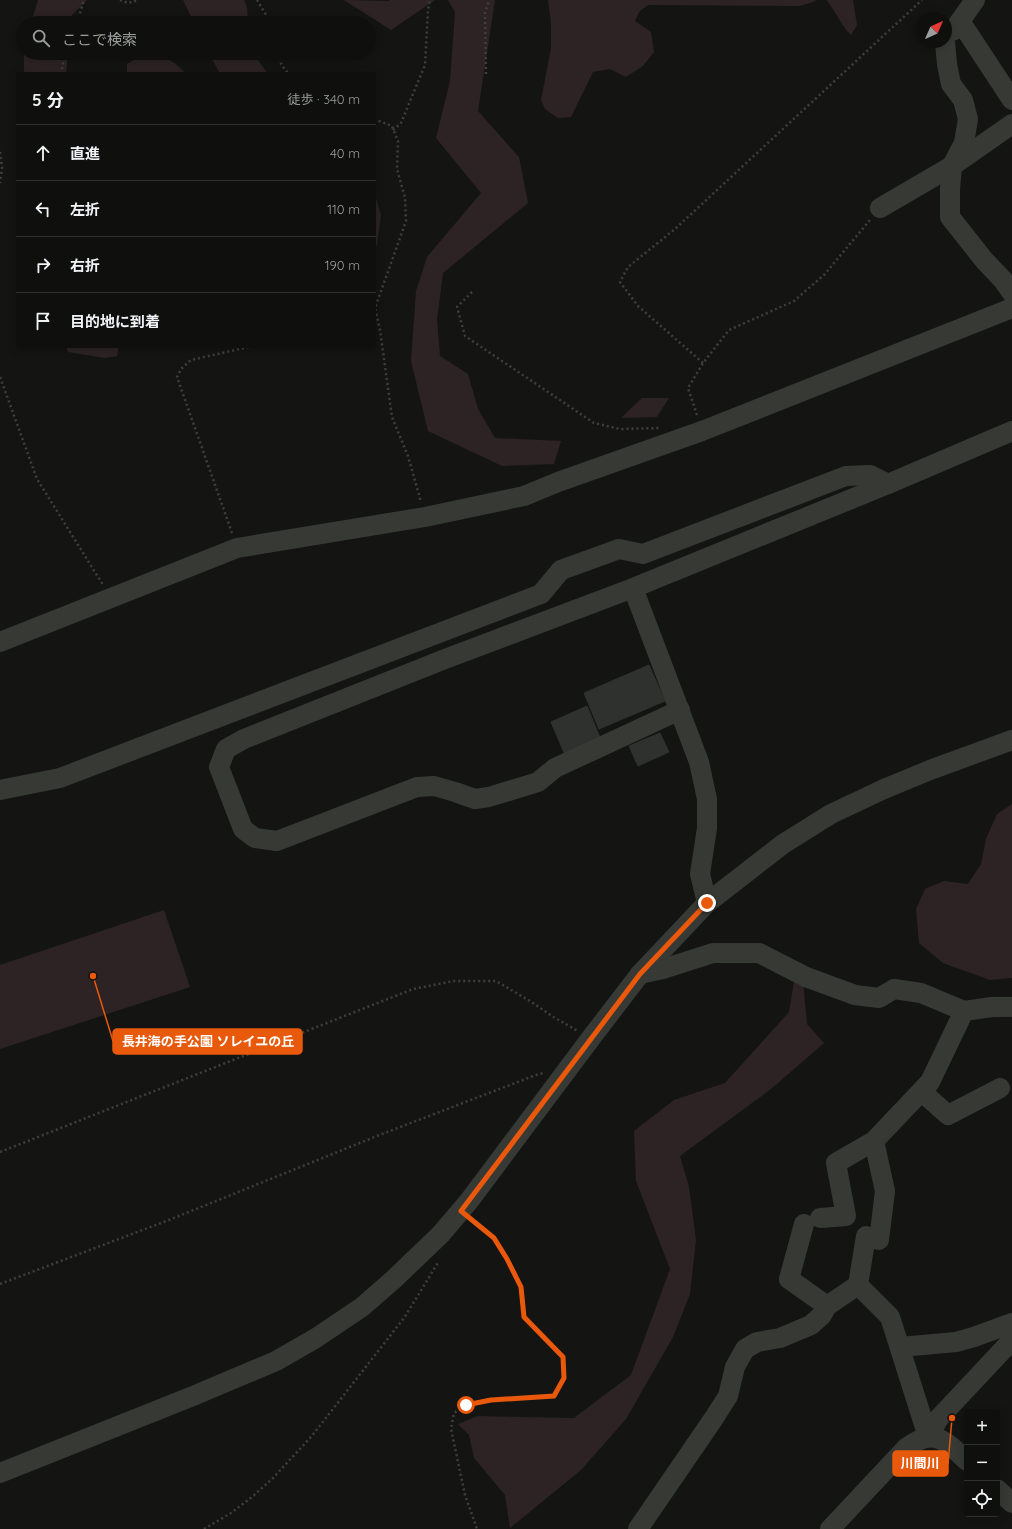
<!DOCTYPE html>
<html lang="ja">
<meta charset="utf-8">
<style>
:root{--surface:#0f100e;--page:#181917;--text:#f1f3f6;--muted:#9b9d9e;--line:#2f302e}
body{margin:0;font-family:Quicksand,"Noto Sans JP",sans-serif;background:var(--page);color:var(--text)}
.controls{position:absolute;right:12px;bottom:12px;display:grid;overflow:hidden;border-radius:4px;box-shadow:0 2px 10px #0003}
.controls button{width:36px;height:36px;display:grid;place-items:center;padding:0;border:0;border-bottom:1px solid var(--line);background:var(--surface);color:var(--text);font:20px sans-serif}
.compass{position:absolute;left:916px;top:12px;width:36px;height:36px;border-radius:50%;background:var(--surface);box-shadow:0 2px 10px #0003;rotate:45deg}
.stop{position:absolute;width:12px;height:12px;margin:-9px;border:3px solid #ea580c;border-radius:50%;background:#fff}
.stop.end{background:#ea580c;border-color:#fff;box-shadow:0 1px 4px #0008}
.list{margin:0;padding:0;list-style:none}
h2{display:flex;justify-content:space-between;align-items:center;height:52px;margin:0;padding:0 16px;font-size:17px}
h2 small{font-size:13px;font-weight:400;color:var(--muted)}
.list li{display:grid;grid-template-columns:26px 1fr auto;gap:12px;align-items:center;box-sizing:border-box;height:56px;padding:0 16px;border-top:1px solid var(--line)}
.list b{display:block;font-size:15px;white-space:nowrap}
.list em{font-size:13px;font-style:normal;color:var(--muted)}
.icon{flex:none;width:22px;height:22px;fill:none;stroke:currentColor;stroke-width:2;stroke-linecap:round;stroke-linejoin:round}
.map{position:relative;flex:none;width:1012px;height:1529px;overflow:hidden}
.search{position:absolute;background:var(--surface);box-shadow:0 2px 10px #0003;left:16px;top:16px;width:360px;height:44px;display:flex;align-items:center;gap:10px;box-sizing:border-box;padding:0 14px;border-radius:22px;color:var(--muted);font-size:15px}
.panel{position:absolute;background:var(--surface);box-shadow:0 2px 10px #0003;left:16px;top:72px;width:360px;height:276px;border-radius:4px}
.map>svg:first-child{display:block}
.green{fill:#2d2324}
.building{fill:#2f312e;stroke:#2e312d}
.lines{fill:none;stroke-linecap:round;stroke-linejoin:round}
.path{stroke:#3e413a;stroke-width:2.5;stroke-dasharray:2 3;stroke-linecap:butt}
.minor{stroke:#373a34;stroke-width:20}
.route{stroke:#ea580c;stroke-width:5}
.leader{fill:none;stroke:#e8590c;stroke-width:1.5}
.callout-dot{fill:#e8590c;stroke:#0f100e;stroke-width:1.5}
.callout{fill:#e8590c;stroke:#e8590c;stroke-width:1.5}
.callout-label{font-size:13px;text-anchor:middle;font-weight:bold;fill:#fff}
</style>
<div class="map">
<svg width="1012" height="1529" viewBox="0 0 1012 1529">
<rect width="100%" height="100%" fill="#141513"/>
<g class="green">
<path d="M38,0H87L72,15L71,23H31Z"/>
<path d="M183,0H244L247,7L248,23H194Z"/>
<path d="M344,0L389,1L390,0H435L391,30Z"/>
<path d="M448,0H495L478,111L519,157L528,203L443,273L437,320L440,356L468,374L478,409L495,438L561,441L554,464L502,466L428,431L411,361L416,291L427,257L481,193L436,138L450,81L455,12Z"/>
<path d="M548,0H816L813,2L800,6L648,5L639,12L635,21L651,32L654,52L643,66L626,77L610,69L593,72L571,117L558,118L545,109L541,100L551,48V22Z"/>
<path d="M827,0H853L857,25L851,35L846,30Z"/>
<path d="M24,53H68L66,74H24Z"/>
<path d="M147,53C162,53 177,63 186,74H127V64Z"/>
<path d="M209,53H253L268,74H220Z"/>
<path d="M374,191L381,215L377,245L374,248Z"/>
<path d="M66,346H119L117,356L105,358L68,352Z"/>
<path d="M642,398H669L657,417L621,418Z"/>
<path d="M1012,804V978L990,980L943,963L919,943L916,909L925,889L944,881L968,884L981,864L986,839L997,814Z"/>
<path d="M164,910L190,987L0,1049V965Z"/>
<path d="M803,980L807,1024L824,1043L771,1089L680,1156L689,1187L696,1240L690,1294L673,1337L626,1419L581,1470L510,1528L505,1495L474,1458L469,1435L458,1424L478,1416L574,1418L631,1375L670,1269L636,1181L634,1131L674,1100L725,1083L789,1012L794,982Z"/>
</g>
<g class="building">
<path d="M649,665L665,701L599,729L584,693Z"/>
<path d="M587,706L601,740L565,755L551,722Z"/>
<path d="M660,733L669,752L638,766L629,746Z"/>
</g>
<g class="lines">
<g class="path">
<path d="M120,0L128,3L139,0"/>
<path d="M257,0L271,23"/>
<path d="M77,23L84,0"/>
<path d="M278,53C279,62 283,68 289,74"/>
<path d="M61,74L65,53"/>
<path d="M486,74L485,13L489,0"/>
<path d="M374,119L392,126L398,141L397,169L405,198L406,221L375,308L380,330L392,417L408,456L421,502"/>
<path d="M393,130L401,123L425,65L428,10L430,0"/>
<path d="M0,152L2,168L0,183"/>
<path d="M472,292L457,307L465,336L594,423L620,429L659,428"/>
<path d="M703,363L638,306L620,282L628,267L675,229L922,0"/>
<path d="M0,377L37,479L103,585"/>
<path d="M697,415L688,388L703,363L729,330L794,301L824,275L870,220"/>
<path d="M232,533L177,377L181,369L191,360L253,346"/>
<path d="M0,1152L413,989L454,981H496L530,1001L555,1018L578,1031"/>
<path d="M474,1221L494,1238L507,1259L521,1287L524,1317L563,1357L564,1378L554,1396L491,1400L466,1405L454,1413L451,1429L465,1495L477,1529"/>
<path d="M0,1284L169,1220L382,1134L536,1075L543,1073"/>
<path d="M204,1529L231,1513L252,1497L272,1479L311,1437L404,1318L439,1261"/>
</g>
<g class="minor">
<path d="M960,21L1012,100"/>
<path d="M953,31L975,0"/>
<path d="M945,42L947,64L951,84L963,100L968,119L964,143L952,166L950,189V217L984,260L1003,280L1012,293"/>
<path d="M880,208L952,166L1012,124"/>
<path d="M633,588L699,762L707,799V828L700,874L707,903"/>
<path d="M0,642L237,548L425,517L524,496L558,482L702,431L1012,308"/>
<path d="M680,710L555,768L538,782L489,797L475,799L455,792L434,786L417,787L277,841L255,838L243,829L219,767L226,749L244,739L445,659L633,588L888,484"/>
<path d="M0,790L60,778L541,594L561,570L619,549L643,554L846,476L870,475L888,484L1012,431"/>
<path d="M640,974L663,969L713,953H759L806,977L855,995L879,998L894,989L921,993L964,1011"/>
<path d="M922,1092L948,1115L1000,1088"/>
<path d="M820,1218L846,1216L836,1163L874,1141"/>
<path d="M804,1224L789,1279L827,1306"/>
<path d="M858,1285L890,1317L928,1437"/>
<path d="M900,1347L956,1342L974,1337L1012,1323"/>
<path d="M928,1437L939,1418L1012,1340"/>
<path d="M0,1473L193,1396L276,1361L316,1338L362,1307L393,1280L441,1234L469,1201L591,1038L640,974L707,903L783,844L831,814L884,789L930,770L1012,740"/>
<path d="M997,1489L1012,1503"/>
<path d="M638,1529L714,1418L728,1396L735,1367L745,1349L757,1342L780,1338L811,1325L822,1315L827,1306L858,1285L866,1236L879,1240L885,1191L874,1141L930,1082L964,1011L992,1007H1012"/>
<path d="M830,1529L906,1448C934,1427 945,1440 967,1461"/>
</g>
</g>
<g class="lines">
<path class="route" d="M466,1405L491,1400L554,1396L564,1378L563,1357L524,1317L521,1287L507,1259L494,1238L461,1211L640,974L707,903"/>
</g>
<path class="leader" d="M93 976L113 1041M952 1418L948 1464"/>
<g class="callout-dot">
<circle cx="93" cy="976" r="4"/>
<circle cx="952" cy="1418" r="4"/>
</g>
<g class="callout">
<rect x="113" y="1029" width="189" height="25" rx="4"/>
<rect x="893" y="1451" width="55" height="25" rx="4"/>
</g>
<g class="callout-label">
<text x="208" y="1046">長井海の手公園 ソレイユの丘</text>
<text x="920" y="1468">川間川</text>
</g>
</svg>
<div class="controls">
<button>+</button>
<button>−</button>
<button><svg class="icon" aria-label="locate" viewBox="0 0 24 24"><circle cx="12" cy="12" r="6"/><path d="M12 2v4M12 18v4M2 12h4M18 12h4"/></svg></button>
</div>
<svg class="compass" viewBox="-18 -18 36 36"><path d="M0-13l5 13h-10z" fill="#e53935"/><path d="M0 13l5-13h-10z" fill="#9b9d9e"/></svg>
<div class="stop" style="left:466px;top:1405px"></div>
<div class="stop end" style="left:707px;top:903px"></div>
<div class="search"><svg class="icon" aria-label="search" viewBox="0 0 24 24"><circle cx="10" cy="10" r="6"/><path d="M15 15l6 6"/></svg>ここで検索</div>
<section class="panel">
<h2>5 分<small>徒歩 · 340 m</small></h2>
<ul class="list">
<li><svg class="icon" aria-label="ahead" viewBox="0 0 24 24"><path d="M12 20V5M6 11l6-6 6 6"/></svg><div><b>直進</b></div><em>40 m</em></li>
<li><svg class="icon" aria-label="left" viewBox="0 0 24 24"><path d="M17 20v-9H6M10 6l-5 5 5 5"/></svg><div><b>左折</b></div><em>110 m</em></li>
<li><svg class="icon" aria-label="right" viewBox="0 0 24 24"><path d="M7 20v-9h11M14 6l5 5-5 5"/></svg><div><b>右折</b></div><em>190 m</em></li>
<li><svg class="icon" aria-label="arrive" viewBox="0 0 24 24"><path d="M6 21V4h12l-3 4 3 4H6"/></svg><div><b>目的地に到着</b></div></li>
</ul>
</section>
</div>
